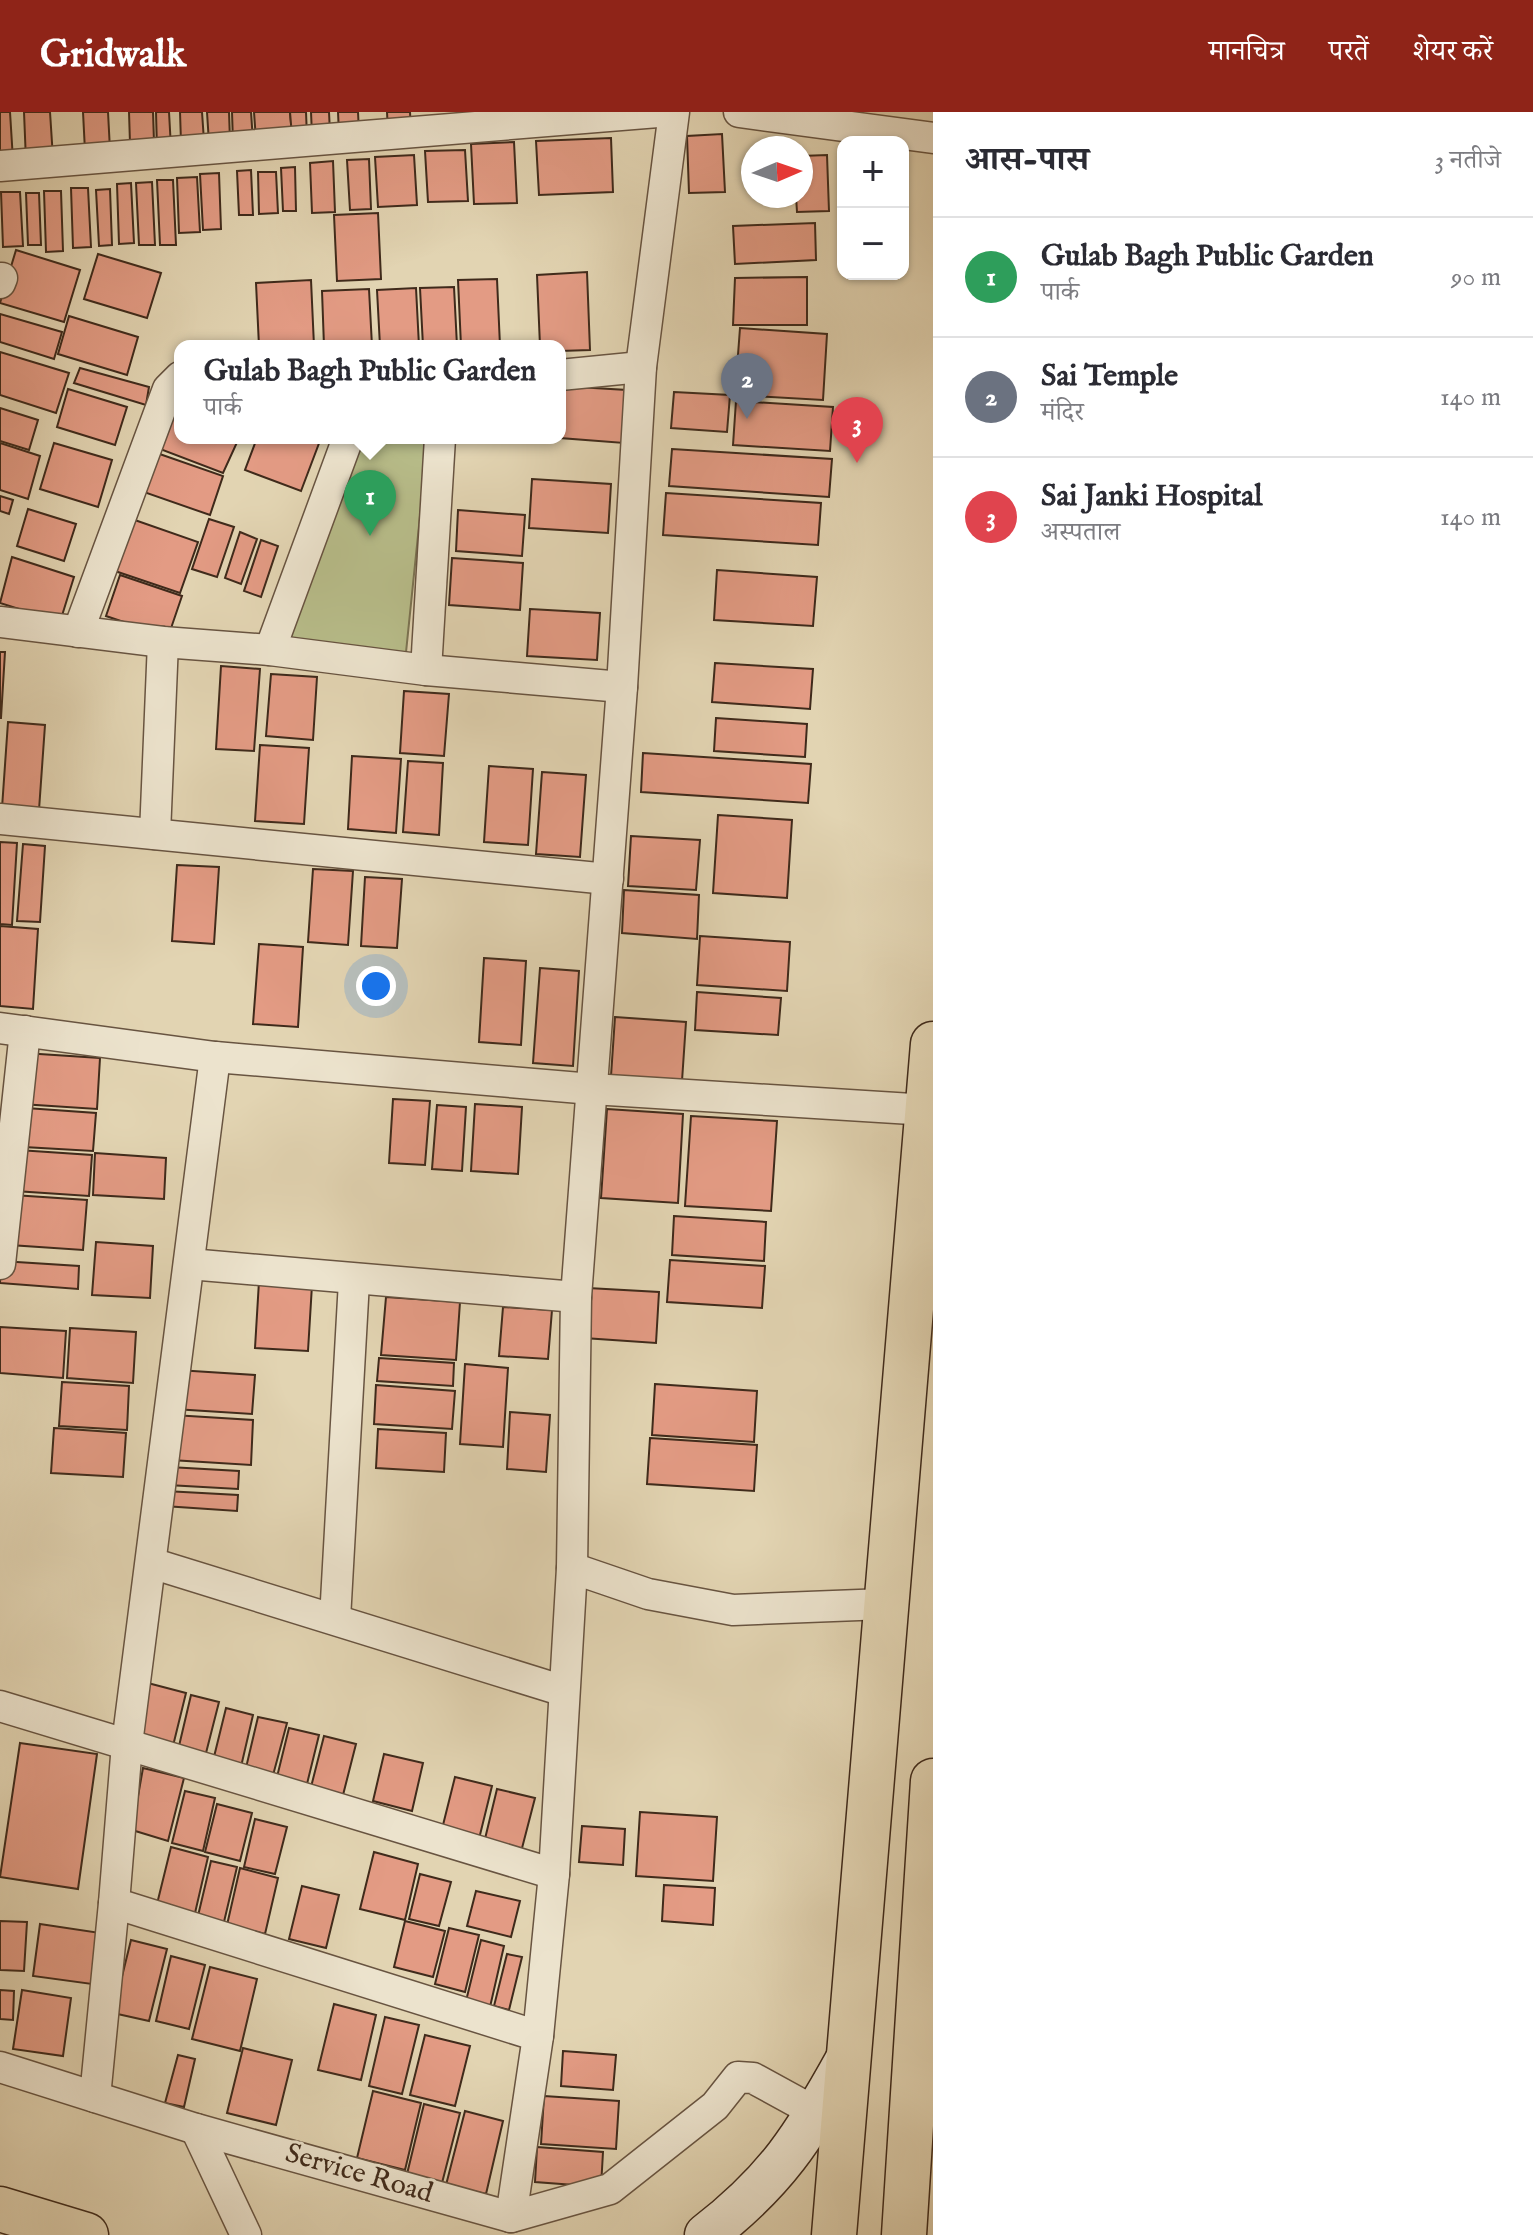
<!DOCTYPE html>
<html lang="hi">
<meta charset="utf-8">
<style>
:root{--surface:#fff;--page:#f2f2f3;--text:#2b2b33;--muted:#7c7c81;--line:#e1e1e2;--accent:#8f2418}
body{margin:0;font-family:"IM FELL English","Noto Serif Devanagari",serif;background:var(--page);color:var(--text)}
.controls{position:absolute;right:24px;top:24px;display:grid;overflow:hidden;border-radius:16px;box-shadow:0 2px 6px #0004}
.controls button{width:72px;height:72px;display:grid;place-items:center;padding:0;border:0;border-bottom:2px solid var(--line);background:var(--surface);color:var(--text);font:40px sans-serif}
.compass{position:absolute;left:741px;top:24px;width:72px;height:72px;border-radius:50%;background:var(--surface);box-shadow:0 2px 6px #0004;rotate:88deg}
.you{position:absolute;left:376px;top:874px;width:28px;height:28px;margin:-20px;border:6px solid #fff;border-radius:50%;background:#1a73e8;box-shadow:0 0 0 12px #1a73e833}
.badge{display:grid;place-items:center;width:52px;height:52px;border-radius:50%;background:var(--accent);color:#fff;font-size:26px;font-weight:700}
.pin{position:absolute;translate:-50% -66px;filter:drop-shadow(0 2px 4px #0008)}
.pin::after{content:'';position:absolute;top:42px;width:28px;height:24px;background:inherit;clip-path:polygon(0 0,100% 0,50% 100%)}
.popup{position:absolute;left:174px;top:228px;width:392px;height:104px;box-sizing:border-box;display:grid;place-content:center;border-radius:16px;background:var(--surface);filter:drop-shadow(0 2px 6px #0005);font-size:26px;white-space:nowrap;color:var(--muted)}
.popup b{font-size:30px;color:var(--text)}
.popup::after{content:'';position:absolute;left:50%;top:100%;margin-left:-16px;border:16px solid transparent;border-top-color:var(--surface)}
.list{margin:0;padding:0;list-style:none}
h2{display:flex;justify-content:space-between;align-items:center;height:104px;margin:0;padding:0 32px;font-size:34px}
h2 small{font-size:26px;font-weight:400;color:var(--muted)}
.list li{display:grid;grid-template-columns:52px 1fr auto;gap:24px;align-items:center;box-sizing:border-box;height:120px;padding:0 32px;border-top:2px solid var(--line)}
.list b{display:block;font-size:30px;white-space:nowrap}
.list p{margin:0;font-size:26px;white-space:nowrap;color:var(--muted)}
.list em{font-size:26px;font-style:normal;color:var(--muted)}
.map{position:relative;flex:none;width:933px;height:2123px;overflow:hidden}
header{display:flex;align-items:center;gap:48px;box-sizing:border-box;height:112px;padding:0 40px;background:var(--accent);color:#fff}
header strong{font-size:38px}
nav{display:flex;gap:44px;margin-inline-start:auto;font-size:28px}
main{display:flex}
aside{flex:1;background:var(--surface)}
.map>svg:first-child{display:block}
.green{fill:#b7bc89;stroke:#7b7352;stroke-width:2}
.building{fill:#e39b84;stroke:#3f2a1b;stroke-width:2}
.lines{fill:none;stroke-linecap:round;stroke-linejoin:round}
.street-casing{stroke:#685441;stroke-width:33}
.secondary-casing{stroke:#3f2a1b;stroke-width:45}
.primary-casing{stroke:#3f2a1b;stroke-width:47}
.street{stroke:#ece3cd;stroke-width:30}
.secondary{stroke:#ece3cd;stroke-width:42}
.primary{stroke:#e2d4b2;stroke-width:44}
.labels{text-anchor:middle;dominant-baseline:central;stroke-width:6;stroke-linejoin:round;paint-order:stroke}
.street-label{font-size:28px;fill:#3f2a1b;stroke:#ece3cd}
</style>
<header>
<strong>Gridwalk</strong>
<nav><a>मानचित्र</a><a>परतें</a><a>शेयर करें</a></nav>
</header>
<main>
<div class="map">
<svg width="933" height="2123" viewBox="0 0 933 2123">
<rect width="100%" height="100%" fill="#e2d4b2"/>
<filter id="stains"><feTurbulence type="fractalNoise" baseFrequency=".0025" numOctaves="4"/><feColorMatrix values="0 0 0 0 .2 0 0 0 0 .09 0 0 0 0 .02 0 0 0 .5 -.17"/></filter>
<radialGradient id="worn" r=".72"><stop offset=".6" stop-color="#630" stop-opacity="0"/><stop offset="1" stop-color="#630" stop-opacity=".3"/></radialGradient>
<path class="green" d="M356,326H428L405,550L284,530Z"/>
<g class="building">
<path d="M0,0H10L13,48L0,49Z"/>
<path d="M24,0H50L53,46L26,49Z"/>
<path d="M83,0H108L110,38L85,39Z"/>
<path d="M129,0H153L154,30L130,31Z"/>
<path d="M156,0H169L171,36L157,37Z"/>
<path d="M180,0H202L204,29L181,30Z"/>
<path d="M207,0H229L230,29L209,31Z"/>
<path d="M232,0H251L253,29L233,30Z"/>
<path d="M254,0H290L292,24L256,28Z"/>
<path d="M290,0H306L307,25L292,24Z"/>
<path d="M311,0H329L330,21L312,23Z"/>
<path d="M338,0H358L359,20L339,22Z"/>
<path d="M387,0H410L411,18L388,19Z"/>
<path d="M722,22L725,80L689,81L687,24Z"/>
<path d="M611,26L613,80L539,83L536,29Z"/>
<path d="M514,30L517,91L474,92L471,32Z"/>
<path d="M465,38L468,89L428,90L425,39Z"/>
<path d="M414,43L417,93L378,95L375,45Z"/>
<path d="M827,43L829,99L797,100L796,84H801V44Z"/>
<path d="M369,47L371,97L350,98L347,48Z"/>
<path d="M333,49L335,100L312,101L310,51Z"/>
<path d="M295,55L296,99H283L281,56Z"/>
<path d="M251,58L253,103H239L237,59Z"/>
<path d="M258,60H276L278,101L259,102Z"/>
<path d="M219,61L221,117L203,118L200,62Z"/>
<path d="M197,65L200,120L179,121L177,66Z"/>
<path d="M157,68H173L176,133H160Z"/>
<path d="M152,70L155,133H139L136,71Z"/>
<path d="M131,71L134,131L119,132L117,72Z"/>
<path d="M71,76H88L91,135L73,136Z"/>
<path d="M110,77L112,133L99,134L96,78Z"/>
<path d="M44,79H61L63,139L46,140Z"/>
<path d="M1,80H20L23,134L3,135Z"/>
<path d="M26,81H39L41,133H28Z"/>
<path d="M378,101L381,167L337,169L334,103Z"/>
<path d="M815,111L816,148L735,152L733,114Z"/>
<path d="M16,138L80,158L64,210L0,191Z"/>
<path d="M98,142L161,161L147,206L84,187Z"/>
<path d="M587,160L590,238L560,239V234H540L537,163Z"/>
<path d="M807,165V213H733L735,166Z"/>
<path d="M497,167L500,234H461L458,168Z"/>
<path d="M311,168L314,234H259L256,171Z"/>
<path d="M454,175L457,234H423L420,176Z"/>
<path d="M416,176L419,234H380L377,178Z"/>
<path d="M369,177L372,234H324L322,179Z"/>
<path d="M0,202L62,220L54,247L0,230Z"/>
<path d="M69,204L138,225L127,263L58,242Z"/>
<path d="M740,216L827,222L823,288L735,283Z"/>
<path d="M0,240L69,261L56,301L0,283Z"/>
<path d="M80,256L149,275L146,293L74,271Z"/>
<path d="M560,274L627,278L624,331L560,326Z"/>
<path d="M68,277L127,295L115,333L57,315Z"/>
<path d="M674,280L730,283L727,320L671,316Z"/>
<path d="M736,289L833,295L830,339L733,333Z"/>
<path d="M174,290L180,292V326H239L223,361L160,337Z"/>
<path d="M0,296L38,308L29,338L0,329Z"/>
<path d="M257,326H321L301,379L245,358Z"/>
<path d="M0,331L40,344L28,387L0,378Z"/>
<path d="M54,331L112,348L98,395L40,377Z"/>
<path d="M672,337L832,347L829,385L669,374Z"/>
<path d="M151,339L223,364L210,403L138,378Z"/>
<path d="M532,367L611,372L608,421L529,416Z"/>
<path d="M666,381L821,391L818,433L663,423Z"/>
<path d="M0,384L13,388L9,402L0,399Z"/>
<path d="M28,397L76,412L64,449L17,434Z"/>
<path d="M458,398L525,403L522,444L456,439Z"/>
<path d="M129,406L198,430L180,481L112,458Z"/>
<path d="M209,407L234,415L217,465L192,457Z"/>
<path d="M240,420L257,427L241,472L225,466Z"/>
<path d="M261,428L278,434L261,485L244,479Z"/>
<path d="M12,445L74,465L60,510L0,491Z"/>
<path d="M452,446L523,451L520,498L449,493Z"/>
<path d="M717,458L817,465L813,514L714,508Z"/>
<path d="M120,463L182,484L168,525L106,504Z"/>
<path d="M530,497L600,501L597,548L527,544Z"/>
<path d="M0,540H5L1,606H0Z"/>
<path d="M715,551L813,557L810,597L712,590Z"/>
<path d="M221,554L260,557L254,639L216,637Z"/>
<path d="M271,562L317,565L313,628L266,624Z"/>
<path d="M404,579L449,582L444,644L400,641Z"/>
<path d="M716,606L807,612L805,645L714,639Z"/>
<path d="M8,610L45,613L39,698L2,696Z"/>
<path d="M260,633L309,636L304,712L255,709Z"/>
<path d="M643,641L811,652L808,691L641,680Z"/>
<path d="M352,644L401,647L396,721L348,717Z"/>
<path d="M408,649L443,651L439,723L403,720Z"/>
<path d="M489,654L533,657L528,733L484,730Z"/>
<path d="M542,660L586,663L580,745L536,742Z"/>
<path d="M718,703L792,708L787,786L713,781Z"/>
<path d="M631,724L700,728L696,778L628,774Z"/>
<path d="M0,730L17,731L12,813L0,812Z"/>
<path d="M23,732L45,734L40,810L17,809Z"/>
<path d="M177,753L219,755L214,832L172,829Z"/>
<path d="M313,757L353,759L348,833L308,830Z"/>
<path d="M365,765L402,767L397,836L361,834Z"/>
<path d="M624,778L699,783L697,827L622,821Z"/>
<path d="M0,814L38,817L33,897L0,894Z"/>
<path d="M700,824L790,830L787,879L697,873Z"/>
<path d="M259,832L303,835L298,915L253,912Z"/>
<path d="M484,846L526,849L521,933L479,930Z"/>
<path d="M540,856L579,859L573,954L533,951Z"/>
<path d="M697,880L781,886L778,923L695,918Z"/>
<path d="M615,905L686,910L682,969L611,964Z"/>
<path d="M24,941L100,946L97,997L21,992Z"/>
<path d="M393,987L430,989L425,1053L389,1051Z"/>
<path d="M475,992L522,995L518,1062L471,1059Z"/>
<path d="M437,993L466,995L462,1059L432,1057Z"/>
<path d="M26,996L96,1001L93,1039L24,1035Z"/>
<path d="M607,997L683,1002L678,1091L601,1086Z"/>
<path d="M691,1004L777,1009L771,1099L685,1094Z"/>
<path d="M18,1038L92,1043L89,1084L15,1079Z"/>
<path d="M95,1041L166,1046L164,1087L93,1083Z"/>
<path d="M13,1083L87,1088L83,1138L10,1133Z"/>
<path d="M674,1104L766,1110L764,1149L672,1143Z"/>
<path d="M96,1130L153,1134L150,1186L92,1183Z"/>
<path d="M670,1148L765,1154L762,1196L667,1190Z"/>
<path d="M1,1149L79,1154L78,1177L0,1171Z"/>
<path d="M259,1169L312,1173L308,1239L255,1236Z"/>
<path d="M588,1176L659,1180L656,1231L584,1226Z"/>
<path d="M386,1185L460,1190L456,1248L381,1243Z"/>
<path d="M503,1195L552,1198L548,1247L499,1244Z"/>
<path d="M0,1215L66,1219L63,1266L0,1261Z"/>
<path d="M70,1216L136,1220L133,1271L67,1266Z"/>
<path d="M379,1246L454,1251L453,1274L377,1269Z"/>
<path d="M465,1252L508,1256L503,1335L460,1332Z"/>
<path d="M177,1258L255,1263L252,1302L174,1297Z"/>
<path d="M62,1270L129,1274L127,1318L59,1314Z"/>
<path d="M655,1272L757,1279L754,1330L652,1323Z"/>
<path d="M376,1273L455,1279L452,1317L374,1312Z"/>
<path d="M510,1300L550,1303L546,1360L507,1357Z"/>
<path d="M173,1303L253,1308L251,1353L171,1348Z"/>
<path d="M54,1316L126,1321L123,1365L51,1361Z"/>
<path d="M378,1317L446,1321L444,1360L376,1356Z"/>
<path d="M650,1326L757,1333L754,1379L647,1372Z"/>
<path d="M169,1355L239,1359L238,1377L168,1373Z"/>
<path d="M165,1379L238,1383L237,1399L164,1394Z"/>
<path d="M144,1570L186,1581L172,1638L130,1627Z"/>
<path d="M191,1583L219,1590L206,1641L179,1634Z"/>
<path d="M226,1596L253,1603L240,1659L212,1653Z"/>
<path d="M258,1605L287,1611L272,1667L245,1660Z"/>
<path d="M289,1616L319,1623L306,1676L276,1669Z"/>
<path d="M324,1624L356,1632L343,1683L311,1675Z"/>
<path d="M20,1631L97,1642L78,1777L0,1765Z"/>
<path d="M384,1642L423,1651L412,1699L373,1689Z"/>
<path d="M143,1656L184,1666L168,1729L132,1718Z"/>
<path d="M455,1665L492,1674L478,1731L441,1721Z"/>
<path d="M497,1677L535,1686L521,1740L484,1731Z"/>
<path d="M185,1679L215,1686L203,1739L172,1731Z"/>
<path d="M217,1692L252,1701L240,1749L205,1740Z"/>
<path d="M640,1700L717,1705L713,1769L636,1764Z"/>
<path d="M255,1707L287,1715L275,1762L244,1755Z"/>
<path d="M582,1714L625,1717L623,1753L579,1750Z"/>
<path d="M171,1735L208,1745L195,1801L157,1792Z"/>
<path d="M374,1740L418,1752L405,1808L360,1797Z"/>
<path d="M211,1749L237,1755L223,1814L197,1808Z"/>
<path d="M240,1756L278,1766L265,1822L227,1813Z"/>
<path d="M420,1762L451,1770L439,1814L409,1807Z"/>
<path d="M664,1773L715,1776L713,1813L662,1809Z"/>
<path d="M302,1774L339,1783L326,1836L289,1827Z"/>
<path d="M476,1779L520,1789L511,1825L467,1814Z"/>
<path d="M0,1809L27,1810L24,1859L0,1858Z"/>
<path d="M405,1809L445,1819L433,1865L394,1855Z"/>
<path d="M40,1812L107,1822L99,1873L33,1864Z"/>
<path d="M449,1816L479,1823L465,1880L435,1872Z"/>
<path d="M131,1828L167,1837L149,1909L113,1901Z"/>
<path d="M481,1828L504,1834L490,1895L466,1889Z"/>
<path d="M507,1842L522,1845L509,1898L494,1894Z"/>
<path d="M171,1844L205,1853L189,1917L156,1909Z"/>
<path d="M210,1855L257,1867L240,1939L192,1927Z"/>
<path d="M0,1878L14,1879L13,1908L0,1907Z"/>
<path d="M22,1878L71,1886L63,1944L13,1937Z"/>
<path d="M334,1892L376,1903L361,1968L318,1958Z"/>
<path d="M385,1905L419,1913L402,1982L369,1974Z"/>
<path d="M425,1923L470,1934L455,1994L410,1983Z"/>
<path d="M243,1936L292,1948L276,2013L227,2001Z"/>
<path d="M563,1939L616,1943L613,1978L561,1974Z"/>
<path d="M178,1943L195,1947L184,1995L165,1991Z"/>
<path d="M373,1979L421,1991L405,2058L357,2046Z"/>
<path d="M544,1984L619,1989L616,2037L541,2032Z"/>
<path d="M424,1992L460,2001L442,2071L407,2062Z"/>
<path d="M465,1999L503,2009L486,2082L446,2073Z"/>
<path d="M537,2035L603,2040L601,2075L535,2070Z"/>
</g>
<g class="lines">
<defs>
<g id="street">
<path d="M739,0L933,26"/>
<path d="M0,54L658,0"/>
<path d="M0,171L2,166"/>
<path d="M560,263L641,255"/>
<path d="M0,510L163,530L270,538L426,558L622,575"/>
<path d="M78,520L168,277L180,265"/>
<path d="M270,538L348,326"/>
<path d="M426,558L440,326"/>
<path d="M0,707L608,767"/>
<path d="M155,722L163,530"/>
<path d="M0,916L215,945L592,977L928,998"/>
<path d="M215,945L127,1632L114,1791L538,1924L511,2105"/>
<path d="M0,1152L25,919"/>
<path d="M189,1152L576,1185"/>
<path d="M151,1451L564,1579"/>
<path d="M572,1456L648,1482L733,1498L885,1492"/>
<path d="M335,1507L354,1169"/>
<path d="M0,1594L554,1762L572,1456L576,1185L622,575L641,255L674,0"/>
<path d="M538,1924L554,1762"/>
<path d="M0,1955L196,2017L511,2105L610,2077L715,1994L738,1965L753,1966L817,2001"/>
<path d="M95,1985L114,1791"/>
<path d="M196,2017L246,2123"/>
</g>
<path id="secondary" d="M706,2123C776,2069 804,2025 846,1949"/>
<g id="primary">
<path d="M0,2097L86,2123"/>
<path d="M834,2123L933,932"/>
<path d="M904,2123L933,1669"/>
</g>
</defs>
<use href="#street" class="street-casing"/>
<use href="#secondary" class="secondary-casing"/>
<use href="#primary" class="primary-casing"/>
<use href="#street" class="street"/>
<use href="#secondary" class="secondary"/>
<use href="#primary" class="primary"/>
</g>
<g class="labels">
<g class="street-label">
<text transform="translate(359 2062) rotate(16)">Service Road</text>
</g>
</g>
<rect width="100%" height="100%" filter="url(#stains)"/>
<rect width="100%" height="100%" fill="url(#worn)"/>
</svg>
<div class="controls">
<button>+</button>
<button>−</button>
</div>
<svg class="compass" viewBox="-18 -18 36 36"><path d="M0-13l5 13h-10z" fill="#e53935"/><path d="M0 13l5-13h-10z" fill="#7c7c81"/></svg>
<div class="you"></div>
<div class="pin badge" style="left:370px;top:424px;background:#2e9e5b">1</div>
<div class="popup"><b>Gulab Bagh Public Garden</b>पार्क</div>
<div class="pin badge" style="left:747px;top:307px;background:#6b7280">2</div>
<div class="pin badge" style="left:857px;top:351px;background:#e0444e">3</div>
</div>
<aside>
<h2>आस-पास<small>3 नतीजे</small></h2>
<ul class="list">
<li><span class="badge" style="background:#2e9e5b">1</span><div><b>Gulab Bagh Public Garden</b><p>पार्क</p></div><em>90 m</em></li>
<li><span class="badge" style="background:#6b7280">2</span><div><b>Sai Temple</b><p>मंदिर</p></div><em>140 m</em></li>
<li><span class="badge" style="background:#e0444e">3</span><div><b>Sai Janki Hospital</b><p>अस्पताल</p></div><em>140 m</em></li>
</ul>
</aside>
</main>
